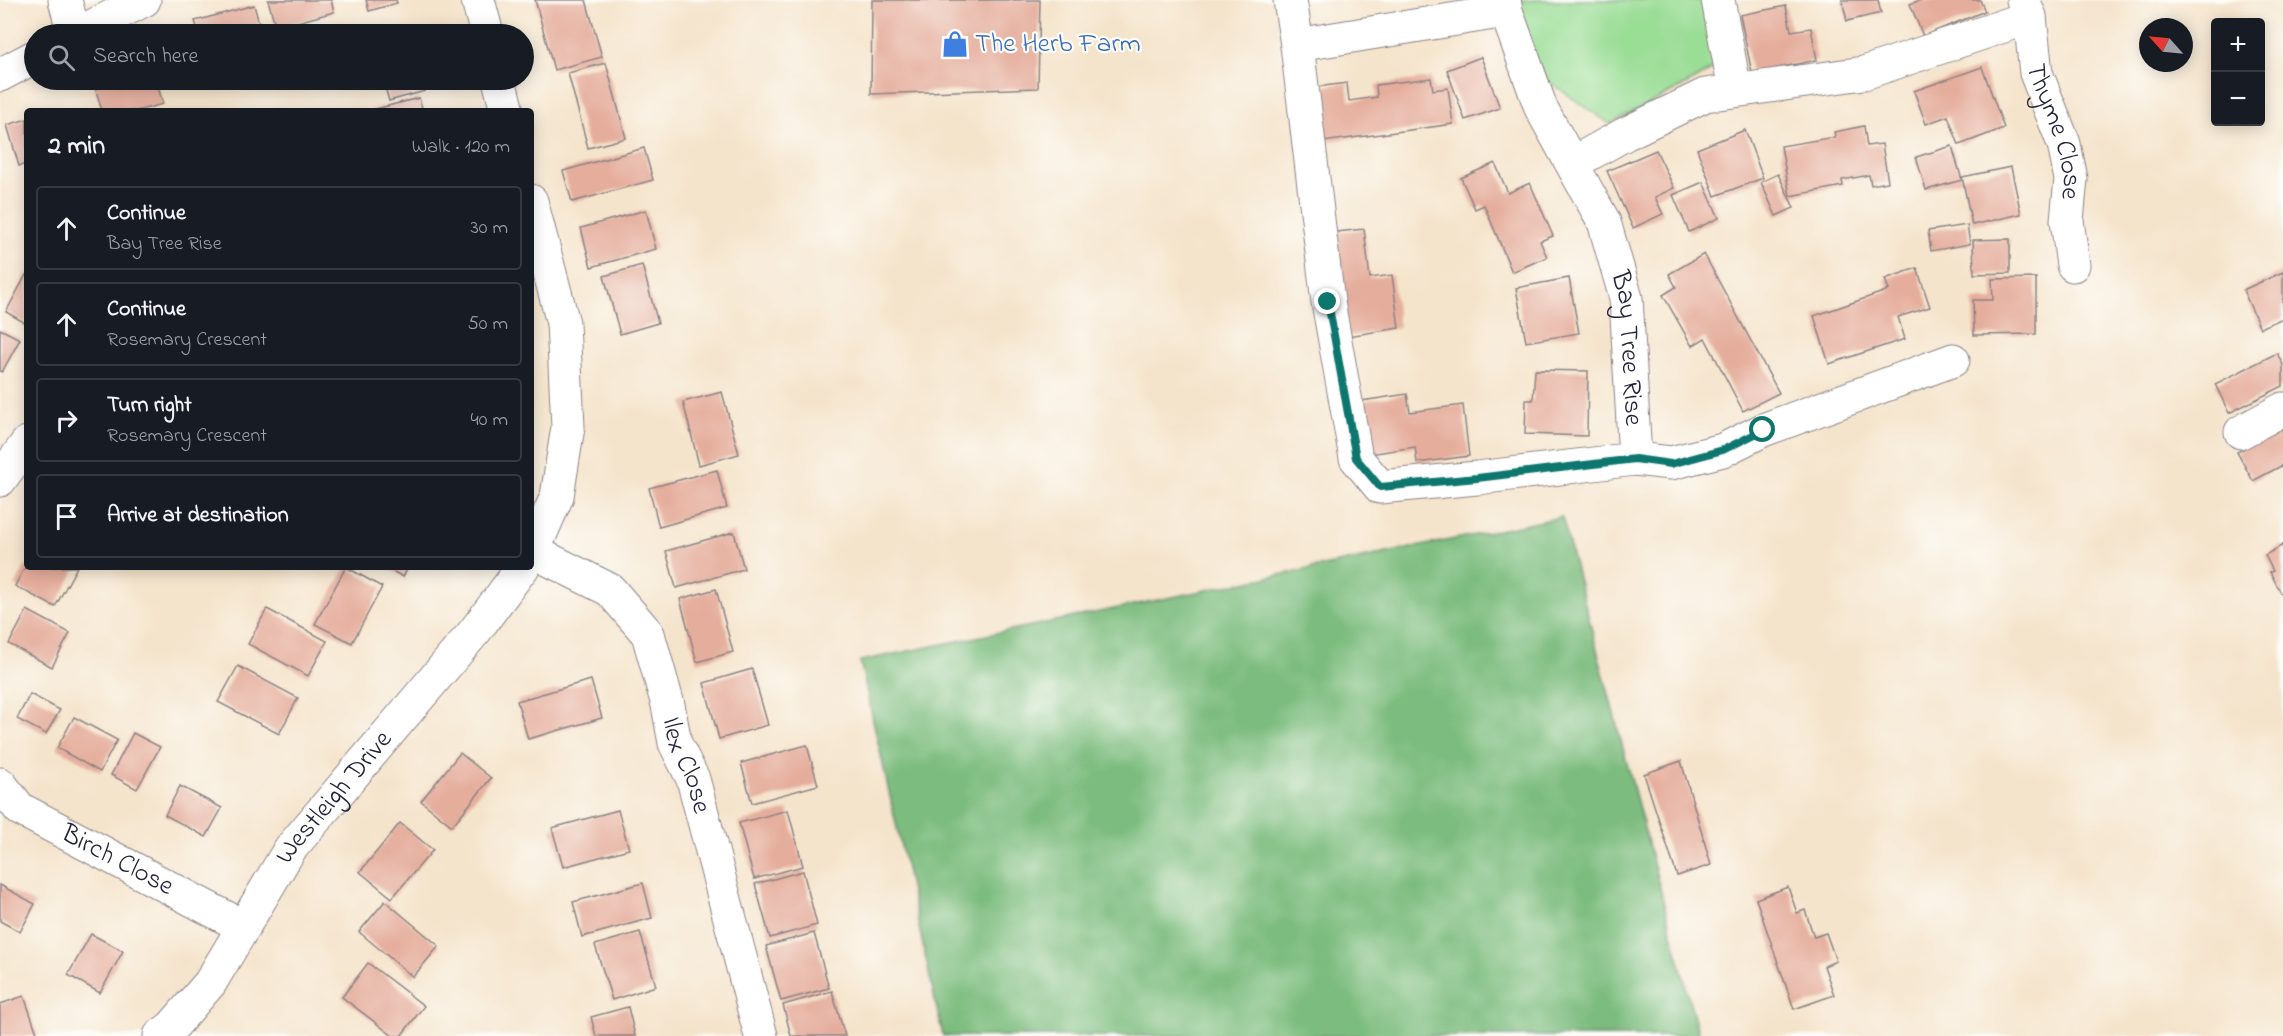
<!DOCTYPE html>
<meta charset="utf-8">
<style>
:root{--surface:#171b24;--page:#242831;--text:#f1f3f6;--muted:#9ea1a6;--line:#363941}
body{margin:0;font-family:"Indie Flower",sans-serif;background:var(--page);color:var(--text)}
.controls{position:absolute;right:18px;top:18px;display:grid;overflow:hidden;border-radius:6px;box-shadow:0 3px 15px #0003}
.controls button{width:54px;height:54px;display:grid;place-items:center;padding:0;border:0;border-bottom:2px solid var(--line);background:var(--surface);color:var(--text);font:30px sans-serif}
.compass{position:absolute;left:2139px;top:18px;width:54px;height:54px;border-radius:50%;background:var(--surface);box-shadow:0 3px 15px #0003;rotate:297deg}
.stop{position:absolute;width:18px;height:18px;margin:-14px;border:4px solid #0f766e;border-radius:50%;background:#fff}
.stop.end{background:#0f766e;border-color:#fff;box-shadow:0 2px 6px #0008}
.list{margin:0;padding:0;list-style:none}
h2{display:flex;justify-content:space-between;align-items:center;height:78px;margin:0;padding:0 24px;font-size:26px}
h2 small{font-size:20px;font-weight:400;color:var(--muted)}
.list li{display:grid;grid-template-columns:39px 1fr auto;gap:18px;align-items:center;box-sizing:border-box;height:84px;margin:0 12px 12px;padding:0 12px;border:2px solid var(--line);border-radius:6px}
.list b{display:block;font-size:22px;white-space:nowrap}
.list p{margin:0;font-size:20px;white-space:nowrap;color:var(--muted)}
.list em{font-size:20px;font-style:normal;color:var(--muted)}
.icon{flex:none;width:33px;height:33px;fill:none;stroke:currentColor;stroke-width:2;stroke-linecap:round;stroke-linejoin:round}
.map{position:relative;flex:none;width:2283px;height:1036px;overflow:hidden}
.search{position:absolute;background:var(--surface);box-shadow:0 3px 15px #0003;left:24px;top:24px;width:510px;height:66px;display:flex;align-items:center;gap:15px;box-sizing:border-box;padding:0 21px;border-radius:33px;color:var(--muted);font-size:22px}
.panel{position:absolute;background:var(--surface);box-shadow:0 3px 15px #0003;left:24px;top:108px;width:510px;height:462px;border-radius:6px}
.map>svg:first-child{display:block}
.green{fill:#9add95;stroke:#5e8068;stroke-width:1.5}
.forest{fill:#7bbc7e;stroke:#4e6f5c;stroke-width:1.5}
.building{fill:#e5ad9c}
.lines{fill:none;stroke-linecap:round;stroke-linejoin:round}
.minor-casing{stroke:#8c8384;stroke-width:35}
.minor{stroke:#fff;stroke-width:33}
.route{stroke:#0f766e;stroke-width:8}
.labels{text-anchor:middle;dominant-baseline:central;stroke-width:4.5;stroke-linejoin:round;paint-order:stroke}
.shop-label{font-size:27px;fill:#366cbe;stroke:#fdfcf7;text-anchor:start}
.street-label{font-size:27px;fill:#22223b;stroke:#fdfcf7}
</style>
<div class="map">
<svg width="2283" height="1036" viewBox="0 0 2283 1036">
<rect width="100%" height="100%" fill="#fdfcf7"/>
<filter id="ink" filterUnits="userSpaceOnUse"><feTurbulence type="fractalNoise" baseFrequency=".0167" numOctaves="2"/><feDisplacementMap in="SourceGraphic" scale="12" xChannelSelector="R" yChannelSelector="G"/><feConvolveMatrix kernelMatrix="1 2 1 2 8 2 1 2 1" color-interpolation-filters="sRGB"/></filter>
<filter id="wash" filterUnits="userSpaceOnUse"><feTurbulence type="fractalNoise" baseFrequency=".008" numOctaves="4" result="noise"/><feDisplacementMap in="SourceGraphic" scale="24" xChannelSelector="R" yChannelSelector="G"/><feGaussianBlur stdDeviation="1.35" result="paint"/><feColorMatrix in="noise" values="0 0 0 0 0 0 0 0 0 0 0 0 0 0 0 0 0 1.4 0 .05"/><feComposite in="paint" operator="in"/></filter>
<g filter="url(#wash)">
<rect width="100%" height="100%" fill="#f5e4cc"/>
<path class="green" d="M1504,0H1718L1716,67L1680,88L1610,124L1548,81Z"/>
<path class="forest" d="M1562,517L1699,1036H943L860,661Z"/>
<g id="blocks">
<g class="building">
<path d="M268,0H331L334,12L276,28Z"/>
<path d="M366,0H396L397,3L369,11Z"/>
<path d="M535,0H586L602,57L554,70Z"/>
<path d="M872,0H1040L1038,88L871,94Z"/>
<path d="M1842,0H1878L1881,13L1847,21Z"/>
<path d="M1921,0H1980L1985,11L1923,36L1910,4Z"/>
<path d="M254,5L262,34H199L195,21Z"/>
<path d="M1786,6L1791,31L1811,28L1817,60L1752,73L1740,15Z"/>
<path d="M1481,57L1500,108L1465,120L1447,70Z"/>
<path d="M606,63L626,138L588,148L568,73Z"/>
<path d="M1982,67L2004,128L1959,145L1948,116L1926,124L1914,91Z"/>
<path d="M1431,78L1433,90L1448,88L1453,124L1316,143L1309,88L1347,83L1349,101L1377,97L1376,85Z"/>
<path d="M93,80H156L163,104L136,111H102Z"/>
<path d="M383,80H422L425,91L389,101Z"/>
<path d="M419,98L423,111H373L372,110Z"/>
<path d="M27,119V164L19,166L7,125Z"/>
<path d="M1864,126L1867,146L1882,144L1888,182L1871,185L1869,175L1842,180L1843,186L1790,196L1781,146L1835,137L1834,132Z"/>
<path d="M1745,130L1763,178L1715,196L1697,149Z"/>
<path d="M1952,146L1962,180L1926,190L1916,157Z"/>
<path d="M644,148L653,180L572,202L563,171Z"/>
<path d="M1656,150L1674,188L1655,197L1663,214L1633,228L1607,171Z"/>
<path d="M1495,163L1508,193L1530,183L1553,236L1540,241L1547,257L1512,272L1484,205L1475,209L1461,178Z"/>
<path d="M2011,167L2021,214L1972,225L1962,177Z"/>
<path d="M1778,174L1794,208L1776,216L1761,182Z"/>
<path d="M1703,182L1719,218L1689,232L1673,195Z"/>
<path d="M646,210L656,249L591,267L581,228Z"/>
<path d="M1967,225L1970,244L1931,251L1928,231Z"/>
<path d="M1364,229L1370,278L1392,275L1399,328L1348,336L1336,232Z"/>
<path d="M2010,239V273L1974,274L1973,240Z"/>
<path d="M1704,254L1779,393L1743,411L1705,338L1692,346L1663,295L1676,287L1669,274Z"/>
<path d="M642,265L658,323L620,334L604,276Z"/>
<path d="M1917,268L1930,307L1898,317L1905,339L1829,364L1814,316L1889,290L1885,279Z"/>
<path d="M2283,272V318L2260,328L2243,290Z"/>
<path d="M27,273V324L6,312Z"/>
<path d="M1569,278L1579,333L1526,342L1516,288Z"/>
<path d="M2036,278V334L1974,335L1973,300H1993L1992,279Z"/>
<path d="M0,329L20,339L2,372L0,371Z"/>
<path d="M2277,353L2283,365V386L2229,413L2215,384Z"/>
<path d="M1535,370L1588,371L1587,436L1525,434L1526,400H1533Z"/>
<path d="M722,392L739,454L699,465L683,402Z"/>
<path d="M1407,394L1410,412L1463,405L1469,456L1417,463L1415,447L1363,455L1355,402Z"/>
<path d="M2283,428V465L2253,481L2237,452Z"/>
<path d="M717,470L727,508L659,527L649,488Z"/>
<path d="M734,532L744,569L676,588L666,551Z"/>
<path d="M2283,545V597L2270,572L2273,571L2265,555Z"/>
<path d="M27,563V567H77L55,607L15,586Z"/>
<path d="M346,567L382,587L352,643L315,624Z"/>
<path d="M385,567H408L403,577Z"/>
<path d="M716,589L733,652L697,662L680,599Z"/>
<path d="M267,609L327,641L308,676L248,644Z"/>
<path d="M27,610L70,633L52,667L9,644Z"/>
<path d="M238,666L298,698L279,734L218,702Z"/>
<path d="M752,669L768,725L719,739L704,683Z"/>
<path d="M591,680L602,718L528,739L517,701Z"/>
<path d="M30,694L60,710L46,734L17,719Z"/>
<path d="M74,717L117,740L100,772L57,748Z"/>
<path d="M133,733L160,747L137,789L111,775Z"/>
<path d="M807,745L818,785L752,803L741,763Z"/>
<path d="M460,753L491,778L452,826L421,801Z"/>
<path d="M1681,761L1711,865L1677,876L1644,774Z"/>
<path d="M180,786L222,808L206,837L165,815Z"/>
<path d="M618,810L629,849L563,867L552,828Z"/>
<path d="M788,810L803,866L754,879L739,823Z"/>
<path d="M400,823L433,850L392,898L360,872Z"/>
<path d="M803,871L817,925L770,938L755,884Z"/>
<path d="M643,883L652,918L582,937L573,902Z"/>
<path d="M0,885L35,904L20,932L0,921Z"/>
<path d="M1788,887L1797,913L1805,910L1814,937L1826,933L1836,961L1824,966L1834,995L1794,1009L1756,899Z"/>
<path d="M385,901L439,946L413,977L359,932Z"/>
<path d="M640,932L656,986L612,1000L595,945Z"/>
<path d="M814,933L829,988L781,1001L766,946Z"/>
<path d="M91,934L123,951L100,993L68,975Z"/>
<path d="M368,963L424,1006L401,1036H393L342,997Z"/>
<path d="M832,991L845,1036H791L783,1005Z"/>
<path d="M24,996L38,1036H0V1004Z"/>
<path d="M628,1007L635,1036H596L591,1017Z"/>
</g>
</g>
</g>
<g filter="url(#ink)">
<use href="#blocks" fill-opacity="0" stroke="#8c8384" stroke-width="1.5"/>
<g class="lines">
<defs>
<g id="minor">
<path d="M65,0L74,34"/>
<path d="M478,0L487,34"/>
<path d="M1290,0L1297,45L1506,11"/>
<path id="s1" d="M1504,0L1506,11L1541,108L1604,222L1626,298L1635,459"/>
<path d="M1718,0L1735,90"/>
<path id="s2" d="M2023,0L2030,17L2036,73L2064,144L2071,179L2067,220L2073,265"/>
<path d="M77,34L144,0"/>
<path d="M1297,45L1328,302L1356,458L1380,487L1477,478L1635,459L1671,463L1723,450L1763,430L1953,360"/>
<path d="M0,75L34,57"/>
<path d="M499,80L507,111"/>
<path d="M1573,163L1625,134L1705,95L1864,73L2030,17"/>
<path d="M531,201L563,323L568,427L557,496L531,556"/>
<path d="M2241,432L2283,409"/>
<path d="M0,480L27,443"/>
<path id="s3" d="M534,552L610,590L648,634L668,705L675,743L693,779L761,1036"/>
<path id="s4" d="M0,784L20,809L244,927"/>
<path id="s5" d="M160,1036L172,1027L210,983L290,849L475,631L523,567"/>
</g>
</defs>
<use href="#minor" class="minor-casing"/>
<use href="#minor" class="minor"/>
</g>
</g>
<g class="lines" filter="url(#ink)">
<path class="route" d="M1328,302L1356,458L1380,487L1477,478L1635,459L1671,464L1723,450L1763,430"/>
</g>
<defs>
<symbol id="shop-bare" viewBox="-9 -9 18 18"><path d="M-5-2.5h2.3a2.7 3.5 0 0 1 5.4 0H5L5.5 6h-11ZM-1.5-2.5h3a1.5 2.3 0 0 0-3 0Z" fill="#3f7fe0" stroke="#fdfcf7" stroke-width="2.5" paint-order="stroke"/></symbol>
</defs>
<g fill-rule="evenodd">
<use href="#shop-bare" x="936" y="25" width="38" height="38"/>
</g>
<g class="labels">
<g class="shop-label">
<text x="975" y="44">The Herb Farm</text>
</g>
<g class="street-label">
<text stroke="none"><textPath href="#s2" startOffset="136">Thyme Close</textPath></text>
<text stroke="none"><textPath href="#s1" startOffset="374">Bay Tree Rise</textPath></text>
<text stroke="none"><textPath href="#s3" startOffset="280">Ilex Close</textPath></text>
<text stroke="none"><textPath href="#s5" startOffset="297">Westleigh Drive</textPath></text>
<text stroke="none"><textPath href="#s4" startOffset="142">Birch Close</textPath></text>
</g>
</g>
</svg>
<div class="controls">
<button>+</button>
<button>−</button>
</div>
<svg class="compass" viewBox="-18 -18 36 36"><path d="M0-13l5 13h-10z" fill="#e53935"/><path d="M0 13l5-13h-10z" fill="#9ea1a6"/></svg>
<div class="stop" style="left:1763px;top:430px"></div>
<div class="stop end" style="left:1328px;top:302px"></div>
<div class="search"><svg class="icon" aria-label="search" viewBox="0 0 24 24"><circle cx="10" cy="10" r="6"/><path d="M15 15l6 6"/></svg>Search here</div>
<section class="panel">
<h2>2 min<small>Walk · 120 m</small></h2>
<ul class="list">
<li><svg class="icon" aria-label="ahead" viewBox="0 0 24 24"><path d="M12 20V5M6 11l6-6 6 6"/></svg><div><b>Continue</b><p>Bay Tree Rise</p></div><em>30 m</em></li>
<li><svg class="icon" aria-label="ahead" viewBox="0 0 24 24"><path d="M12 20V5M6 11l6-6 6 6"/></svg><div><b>Continue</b><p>Rosemary Crescent</p></div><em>50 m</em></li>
<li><svg class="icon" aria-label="right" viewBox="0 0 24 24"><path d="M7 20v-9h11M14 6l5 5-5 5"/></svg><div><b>Turn right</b><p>Rosemary Crescent</p></div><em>40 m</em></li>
<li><svg class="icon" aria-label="arrive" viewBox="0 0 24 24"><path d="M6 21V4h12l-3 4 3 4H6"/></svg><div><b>Arrive at destination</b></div></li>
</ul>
</section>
</div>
